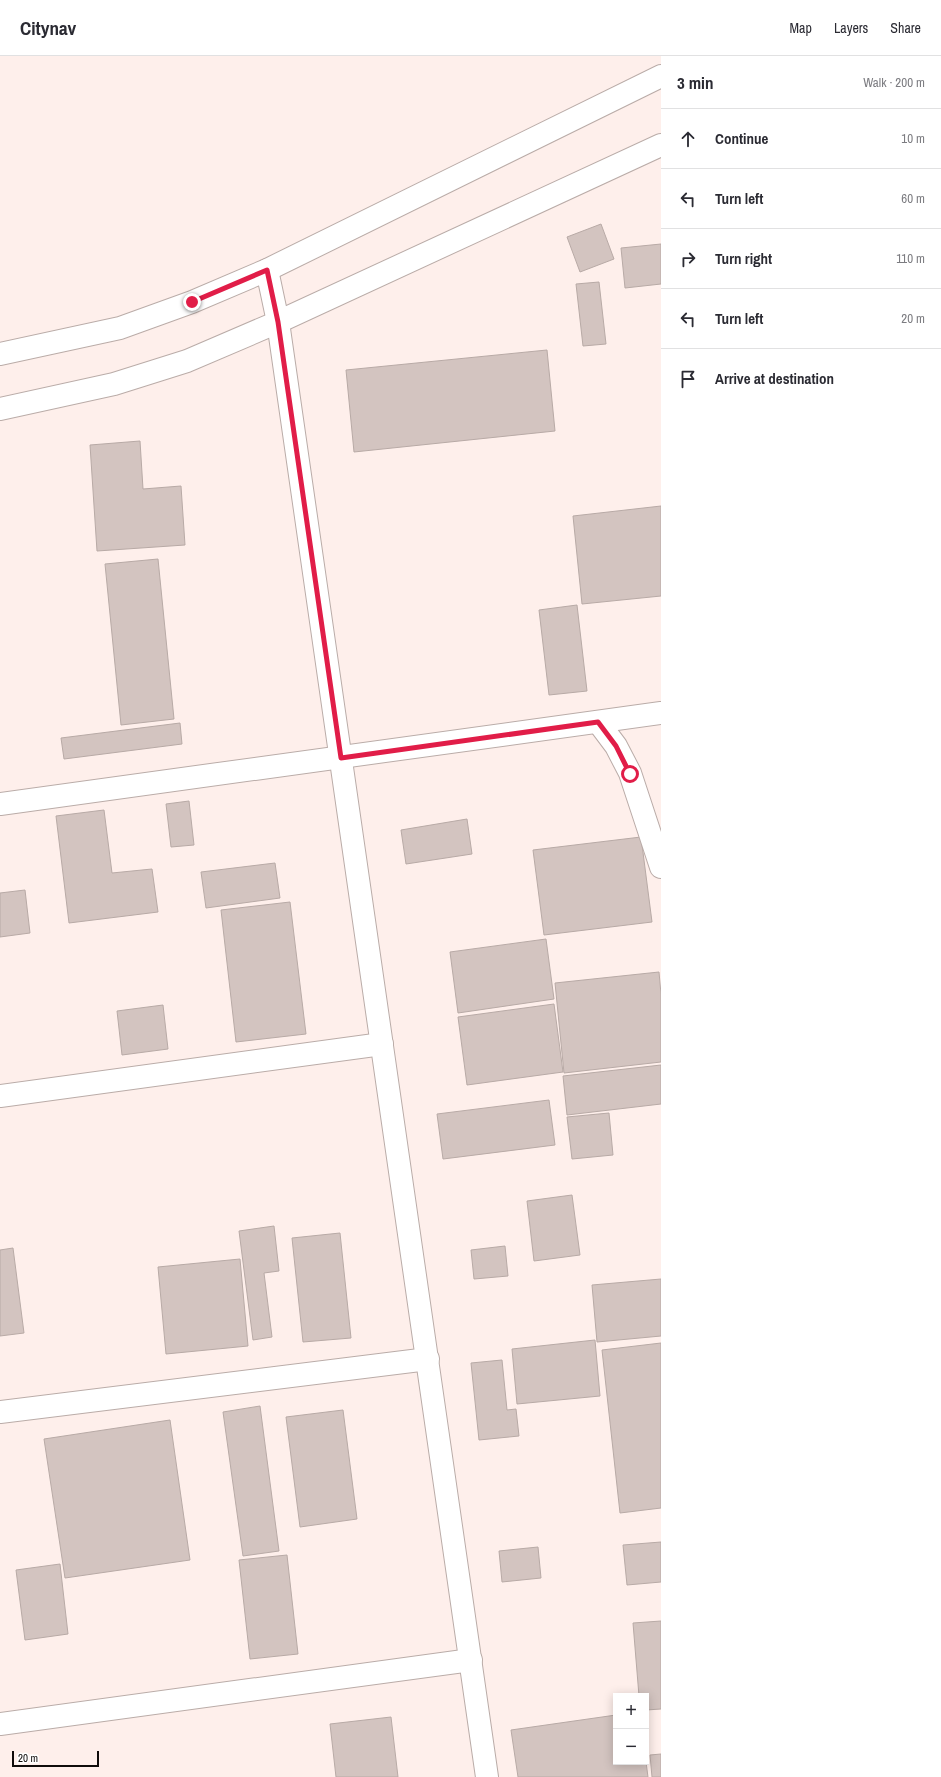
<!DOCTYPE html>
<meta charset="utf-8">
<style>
:root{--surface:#fff;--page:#f7f7f7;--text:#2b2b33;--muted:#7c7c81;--line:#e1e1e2}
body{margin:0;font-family:"Archivo Narrow",sans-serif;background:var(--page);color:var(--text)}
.controls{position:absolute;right:12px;bottom:12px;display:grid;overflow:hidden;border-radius:0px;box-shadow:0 2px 10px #0003}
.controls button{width:36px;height:36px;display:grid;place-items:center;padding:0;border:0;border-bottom:1px solid var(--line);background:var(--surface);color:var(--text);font:20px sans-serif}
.scale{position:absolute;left:12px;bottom:10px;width:87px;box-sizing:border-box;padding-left:4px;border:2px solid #0f0b0a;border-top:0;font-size:11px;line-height:14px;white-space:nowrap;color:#0f0b0a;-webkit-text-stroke:3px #fff;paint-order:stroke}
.stop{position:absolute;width:12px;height:12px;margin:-9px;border:3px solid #e11d48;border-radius:50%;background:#fff}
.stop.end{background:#e11d48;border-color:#fff;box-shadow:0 1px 4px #0008}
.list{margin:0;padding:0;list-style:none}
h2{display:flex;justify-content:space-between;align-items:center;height:52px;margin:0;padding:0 16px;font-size:17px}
h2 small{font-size:13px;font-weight:400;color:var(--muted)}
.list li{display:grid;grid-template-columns:26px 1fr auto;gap:12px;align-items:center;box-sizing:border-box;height:60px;padding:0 16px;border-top:1px solid var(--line)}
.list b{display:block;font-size:15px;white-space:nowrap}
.list em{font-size:13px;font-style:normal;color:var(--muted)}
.icon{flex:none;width:22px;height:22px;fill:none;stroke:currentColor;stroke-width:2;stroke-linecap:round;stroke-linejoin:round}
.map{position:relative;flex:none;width:661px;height:1721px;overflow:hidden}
header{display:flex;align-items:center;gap:24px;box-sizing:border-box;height:56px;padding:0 20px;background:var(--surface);border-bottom:1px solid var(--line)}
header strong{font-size:19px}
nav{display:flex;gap:22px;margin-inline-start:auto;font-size:14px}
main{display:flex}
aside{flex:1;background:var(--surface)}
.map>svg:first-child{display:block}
.building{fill:#d3c4c0;stroke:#b8aaa6}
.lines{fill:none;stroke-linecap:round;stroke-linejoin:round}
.minor-casing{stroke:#baaca8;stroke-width:24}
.tertiary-casing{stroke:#baaca8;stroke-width:24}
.minor{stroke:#fff;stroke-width:22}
.tertiary{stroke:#fff;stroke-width:22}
.route{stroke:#e11d48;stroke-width:5}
</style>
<header>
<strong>Citynav</strong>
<nav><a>Map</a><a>Layers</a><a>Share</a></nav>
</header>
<main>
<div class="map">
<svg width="661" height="1721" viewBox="0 0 661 1721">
<rect width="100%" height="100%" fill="#feefeb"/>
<g class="building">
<path d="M601,168L614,203L580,216L567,181Z"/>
<path d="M661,188V228L625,232L621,192Z"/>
<path d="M599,226L606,288L583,290L576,228Z"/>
<path d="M547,294L555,375L354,396L346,314Z"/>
<path d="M140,385L143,433L181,430L185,489L97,495L90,389Z"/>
<path d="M661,450V540L582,548L573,460Z"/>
<path d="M158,503L174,663L121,669L105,508Z"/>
<path d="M577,549L587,635L549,639L539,554Z"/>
<path d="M180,667L182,688L64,703L61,682Z"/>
<path d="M189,745L194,789L171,791L166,748Z"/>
<path d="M104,754L112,817L152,813L158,856L69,867L56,760Z"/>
<path d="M467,763L472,798L406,808L401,774Z"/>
<path d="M641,781L652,866L544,879L533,794Z"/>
<path d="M275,807L280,842L206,852L201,816Z"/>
<path d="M25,834L30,877L0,881V837Z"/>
<path d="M290,846L306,978L236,986L221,854Z"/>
<path d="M546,883L554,943L458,957L450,896Z"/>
<path d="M659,916L661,938V1006L564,1017L555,927Z"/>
<path d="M554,948L563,1016L467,1029L458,961Z"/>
<path d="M163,949L168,993L122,999L117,955Z"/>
<path d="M661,1009V1048L567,1059L563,1020Z"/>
<path d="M549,1044L555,1089L443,1103L437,1058Z"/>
<path d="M609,1057L613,1099L572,1103L567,1061Z"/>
<path d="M572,1139L580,1199L534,1205L527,1145Z"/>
<path d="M274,1170L279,1215L264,1217L272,1281L253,1284L239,1175Z"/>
<path d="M340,1177L351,1282L303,1286L292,1182Z"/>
<path d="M505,1190L508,1220L474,1223L471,1194Z"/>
<path d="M13,1192L24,1277L0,1280V1194Z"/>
<path d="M240,1203L248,1290L166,1298L158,1211Z"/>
<path d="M661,1223V1280L597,1286L592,1229Z"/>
<path d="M595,1284L600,1340L517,1348L512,1293Z"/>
<path d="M661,1287V1452L620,1457L602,1294Z"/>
<path d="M502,1304L507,1354L516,1353L519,1380L479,1384L471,1307Z"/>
<path d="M260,1350L279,1495L243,1500L223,1356Z"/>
<path d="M343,1354L357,1463L300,1471L286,1361Z"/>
<path d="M170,1364L190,1504L65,1522L44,1383Z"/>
<path d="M661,1486V1526L627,1529L623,1489Z"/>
<path d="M538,1491L541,1522L502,1526L499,1495Z"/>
<path d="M287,1499L298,1598L250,1603L239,1504Z"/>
<path d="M60,1508L68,1578L25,1584L16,1514Z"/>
<path d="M661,1565V1653L646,1654V1640H639L633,1567Z"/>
<path d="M616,1659V1706H646L648,1721H518L511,1674Z"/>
<path d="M391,1661L398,1721H336L330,1668Z"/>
<path d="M661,1698V1721H652L650,1699Z"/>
</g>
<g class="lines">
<defs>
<g id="minor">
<path d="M267,214L278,266L487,1721"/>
<path d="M598,666L616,690L630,717L661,811"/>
<path d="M0,748L661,657"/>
<path d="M0,1040L382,988"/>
<path d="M0,1356L428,1303"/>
<path d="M0,1668L471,1604"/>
</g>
<g id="tertiary">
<path d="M0,298L120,272L192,246L267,214L661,20"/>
<path d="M0,353L114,328L187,305L278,266L661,89"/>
</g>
</defs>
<use href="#minor" class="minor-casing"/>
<use href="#tertiary" class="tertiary-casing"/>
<use href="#minor" class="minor"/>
<use href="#tertiary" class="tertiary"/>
</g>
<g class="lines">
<path class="route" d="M192,246L267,214L278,266L341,702L598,666L616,690L630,718"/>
</g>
</svg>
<div class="controls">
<button>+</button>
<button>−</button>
</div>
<div class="scale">20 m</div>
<div class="stop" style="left:630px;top:718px"></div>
<div class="stop end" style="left:192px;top:246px"></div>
</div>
<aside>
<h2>3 min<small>Walk · 200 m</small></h2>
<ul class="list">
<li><svg class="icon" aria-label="ahead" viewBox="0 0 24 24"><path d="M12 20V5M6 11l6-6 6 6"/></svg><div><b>Continue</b></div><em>10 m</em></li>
<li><svg class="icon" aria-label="left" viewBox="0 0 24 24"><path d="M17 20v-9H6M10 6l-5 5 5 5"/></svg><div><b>Turn left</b></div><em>60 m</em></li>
<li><svg class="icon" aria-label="right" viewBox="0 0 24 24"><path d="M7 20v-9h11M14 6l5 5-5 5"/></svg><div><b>Turn right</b></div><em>110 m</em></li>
<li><svg class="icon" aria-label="left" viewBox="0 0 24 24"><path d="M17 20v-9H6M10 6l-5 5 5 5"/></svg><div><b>Turn left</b></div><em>20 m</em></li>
<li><svg class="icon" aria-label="arrive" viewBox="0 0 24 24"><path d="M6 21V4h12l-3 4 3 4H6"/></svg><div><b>Arrive at destination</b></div></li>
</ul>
</aside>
</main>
